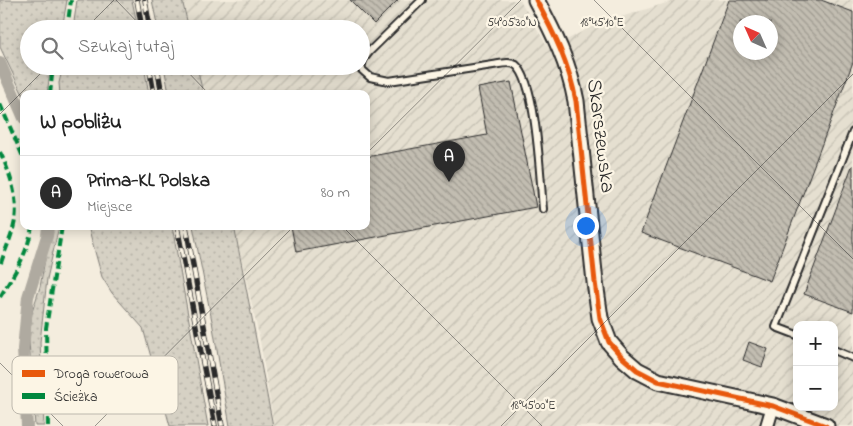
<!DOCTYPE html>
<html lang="pl">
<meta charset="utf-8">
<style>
:root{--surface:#fff;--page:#f2f2f2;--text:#222;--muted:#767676;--line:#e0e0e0;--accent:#2b2b2b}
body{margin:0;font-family:"Indie Flower",sans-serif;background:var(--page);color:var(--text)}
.controls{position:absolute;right:15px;bottom:15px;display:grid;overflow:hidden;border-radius:10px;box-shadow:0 2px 12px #0003}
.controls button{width:45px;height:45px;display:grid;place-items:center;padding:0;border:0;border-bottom:1px solid var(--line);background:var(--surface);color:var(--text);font:25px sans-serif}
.compass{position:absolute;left:733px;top:15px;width:45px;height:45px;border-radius:50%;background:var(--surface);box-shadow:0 2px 12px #0003;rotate:315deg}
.you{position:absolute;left:585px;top:225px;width:18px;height:18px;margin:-12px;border:4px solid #fff;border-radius:50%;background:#1a73e8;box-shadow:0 0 0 8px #1a73e833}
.badge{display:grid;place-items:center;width:32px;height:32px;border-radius:50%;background:var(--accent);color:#fff;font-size:16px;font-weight:700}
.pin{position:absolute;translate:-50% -41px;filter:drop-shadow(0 1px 2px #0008)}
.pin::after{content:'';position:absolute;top:26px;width:18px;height:15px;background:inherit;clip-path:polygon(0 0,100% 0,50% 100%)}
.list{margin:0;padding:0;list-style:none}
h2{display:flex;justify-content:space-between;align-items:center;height:65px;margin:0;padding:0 20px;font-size:21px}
h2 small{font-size:16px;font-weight:400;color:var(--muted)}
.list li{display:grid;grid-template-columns:32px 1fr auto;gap:15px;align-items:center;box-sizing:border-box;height:75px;padding:0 20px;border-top:1px solid var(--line)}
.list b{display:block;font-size:19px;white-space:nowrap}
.list p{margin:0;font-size:16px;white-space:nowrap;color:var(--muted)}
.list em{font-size:16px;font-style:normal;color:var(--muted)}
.icon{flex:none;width:28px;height:28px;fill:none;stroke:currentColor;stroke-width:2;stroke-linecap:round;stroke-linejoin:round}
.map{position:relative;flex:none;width:853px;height:426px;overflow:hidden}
.search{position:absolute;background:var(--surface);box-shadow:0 2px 12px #0003;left:20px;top:20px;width:350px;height:55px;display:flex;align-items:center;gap:12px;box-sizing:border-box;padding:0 18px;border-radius:28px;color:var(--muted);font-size:19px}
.panel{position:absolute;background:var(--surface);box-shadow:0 2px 12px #0003;left:20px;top:90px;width:350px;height:140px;border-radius:10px}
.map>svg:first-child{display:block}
.industrial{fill:url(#industrial-furrows);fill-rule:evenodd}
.grass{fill:url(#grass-dots);stroke:#807e78}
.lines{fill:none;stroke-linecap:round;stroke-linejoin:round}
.canal{stroke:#afaaa0;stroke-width:12}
.building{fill:url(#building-back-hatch);stroke:#2b2b2b;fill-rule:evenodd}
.service-casing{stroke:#2b2b2b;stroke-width:10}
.minor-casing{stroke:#2b2b2b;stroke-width:16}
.tertiary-casing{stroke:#2b2b2b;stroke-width:19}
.service{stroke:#fcf5e5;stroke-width:6}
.minor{stroke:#fcf5e5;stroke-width:12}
.tertiary{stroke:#fcf5e5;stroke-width:15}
.rail-casing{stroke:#2b2b2b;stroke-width:5.5}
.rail{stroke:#fcf5e5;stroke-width:4;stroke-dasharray:11;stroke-linecap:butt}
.quiet{stroke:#00873e;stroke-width:4;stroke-dasharray:8 4;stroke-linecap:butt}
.cycleway-casing{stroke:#fcf5e5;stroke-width:8}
.cycleway{stroke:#e8590c;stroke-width:5}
.ticks{fill:none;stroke:#2b2b2b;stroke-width:1;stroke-opacity:0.45}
.labels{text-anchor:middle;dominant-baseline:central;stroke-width:4.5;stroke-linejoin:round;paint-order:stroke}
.street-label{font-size:21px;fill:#2b2b2b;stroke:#fcf5e5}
.key{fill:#fcf5e5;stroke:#bdb8ad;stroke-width:1}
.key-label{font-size:14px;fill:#2b2b2b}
.ticks-label{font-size:12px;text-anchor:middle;fill:#2b2b2b;stroke:#fcf5e5;stroke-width:4.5;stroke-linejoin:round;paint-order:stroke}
</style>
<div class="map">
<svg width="853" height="426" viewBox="0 0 853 426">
<defs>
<pattern id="industrial-furrows" width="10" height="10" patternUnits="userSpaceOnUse" patternTransform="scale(1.25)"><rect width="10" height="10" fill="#e5dfd0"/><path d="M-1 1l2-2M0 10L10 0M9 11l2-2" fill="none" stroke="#c5c0b3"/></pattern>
<pattern id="grass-dots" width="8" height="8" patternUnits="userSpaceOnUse" patternTransform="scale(1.25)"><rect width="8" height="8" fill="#d6d1c4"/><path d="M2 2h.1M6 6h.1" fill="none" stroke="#b8b4a9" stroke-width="1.8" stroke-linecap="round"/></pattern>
<pattern id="building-back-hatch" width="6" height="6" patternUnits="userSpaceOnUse" patternTransform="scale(1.25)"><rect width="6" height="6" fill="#c2bdb1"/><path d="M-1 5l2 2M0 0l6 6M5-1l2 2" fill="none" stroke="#9e9a90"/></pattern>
</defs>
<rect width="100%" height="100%" fill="#f4edde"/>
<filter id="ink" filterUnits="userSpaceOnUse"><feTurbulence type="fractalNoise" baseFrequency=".02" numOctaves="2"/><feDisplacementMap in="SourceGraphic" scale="10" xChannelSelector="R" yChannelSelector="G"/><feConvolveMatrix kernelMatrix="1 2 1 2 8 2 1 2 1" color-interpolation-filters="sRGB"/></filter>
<g filter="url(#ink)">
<path class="industrial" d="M182,0H520L549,49L595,25L676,0H853V426H274L260,340L234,226H366V94H203L197,66H361V29H188ZM740,22H770V52H740ZM797,325H834V407H797Z"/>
<g class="grass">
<path d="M0,0H67L62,29H29V66H51L47,94H24V97L0,47Z"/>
<path d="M77,0H132L138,29H73Z"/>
<path d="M152,0H182L189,29H158Z"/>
<path d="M63,66H144L149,94H60L59,83Z"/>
<path d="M164,66H197L203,94H169Z"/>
<path d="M51,226H59L47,279L40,342L44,426H35L29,341L32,312L40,287Z"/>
<path d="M84,226H172L208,426H170L143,328L112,293L102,277L89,230Z"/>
<path d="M193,226H234L273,426H230L212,321Z"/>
</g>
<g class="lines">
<g class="canal">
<path d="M0,63L24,118"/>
<path d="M27,426L23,349L28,297L47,236L48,226"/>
</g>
</g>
<g class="building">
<path d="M350,0H398L374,24Z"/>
<path d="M729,0H821L853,12V62L770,281L641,233ZM740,22H770V52H740Z"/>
<path d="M511,82L536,207L296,252L291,226H366V157L487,135L478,88Z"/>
<path d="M852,166H853V312L804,294Z"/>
<path d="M749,342L768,349L762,367L743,360Z"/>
</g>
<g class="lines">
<defs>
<g id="service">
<path d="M422,0L370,51L363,60L361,69L370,77L389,81L493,65C500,64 510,61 516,65C537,83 540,180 543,209"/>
<path d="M797,335L776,327L853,132"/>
<path d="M834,350L853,358"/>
</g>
<path id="minor" d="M767,426L773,406"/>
<path id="tertiary" d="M536,0C554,33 569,64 576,101L595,282L600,318L609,342L622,357L637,370L658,381L773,406L826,426"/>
</defs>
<use href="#service" class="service-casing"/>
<use href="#minor" class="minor-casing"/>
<use href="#tertiary" class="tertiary-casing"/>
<use href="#service" class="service"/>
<use href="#minor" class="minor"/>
<use href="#tertiary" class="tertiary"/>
<defs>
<g id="rail">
<path d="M137,0L142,29"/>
<path d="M145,0L150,29"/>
<path d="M149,66L154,94"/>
<path d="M157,66L162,94"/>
<path d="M177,226L215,426"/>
<path d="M186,226L222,426"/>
</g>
</defs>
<use href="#rail" class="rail-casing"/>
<use href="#rail" class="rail"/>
<g class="quiet">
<path d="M67,29L71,0"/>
<path d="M50,94L53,66"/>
<path d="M0,104L24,159"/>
<path d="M0,152C10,173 20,201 14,225C11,239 4,252 0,266"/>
<path d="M0,297C14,274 28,254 32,226"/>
<path d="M48,426L46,328L62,226"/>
</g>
<defs>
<path id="cycleway" d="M536,0C554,33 569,64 576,101L595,282L600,318L609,342L622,357L637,370L658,381L773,406L826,426"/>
</defs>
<use href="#cycleway" class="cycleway-casing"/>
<use href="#cycleway" class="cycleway"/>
</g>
</g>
<path class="ticks" d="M116,0L144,29M594,0L853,259M85,29L114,0M182,66L209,94M0,114L48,66M366,154L521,0M342,226L542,426M0,363L63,426M95,426L294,226M501,426L853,74"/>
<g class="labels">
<g class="street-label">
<text transform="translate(600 136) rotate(83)">Skarszewska</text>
</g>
</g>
<rect x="12" y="356" width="166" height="58" rx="8" class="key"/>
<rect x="22" y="370" width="23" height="7" fill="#e8590c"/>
<rect x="22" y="393" width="23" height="6" fill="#00873e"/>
<g class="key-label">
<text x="54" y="378">Droga rowerowa</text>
<text x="54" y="401">Ścieżka</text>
</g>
<g class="ticks-label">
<text x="602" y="26">18°45'10"E</text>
<text x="512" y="26">54°05'30"N</text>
<text x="533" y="409">18°45'00"E</text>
</g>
</svg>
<div class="controls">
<button>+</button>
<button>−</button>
</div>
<svg class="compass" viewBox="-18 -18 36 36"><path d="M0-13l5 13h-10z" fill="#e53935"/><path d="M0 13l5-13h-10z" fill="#767676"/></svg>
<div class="you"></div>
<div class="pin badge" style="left:449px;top:182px">A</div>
<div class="search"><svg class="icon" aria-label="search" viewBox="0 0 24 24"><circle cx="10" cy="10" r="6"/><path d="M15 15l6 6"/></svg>Szukaj tutaj</div>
<section class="panel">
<h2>W pobliżu<small></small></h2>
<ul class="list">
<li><span class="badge">A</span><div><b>Prima-KL Polska</b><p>Miejsce</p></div><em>80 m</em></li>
</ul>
</section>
</div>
